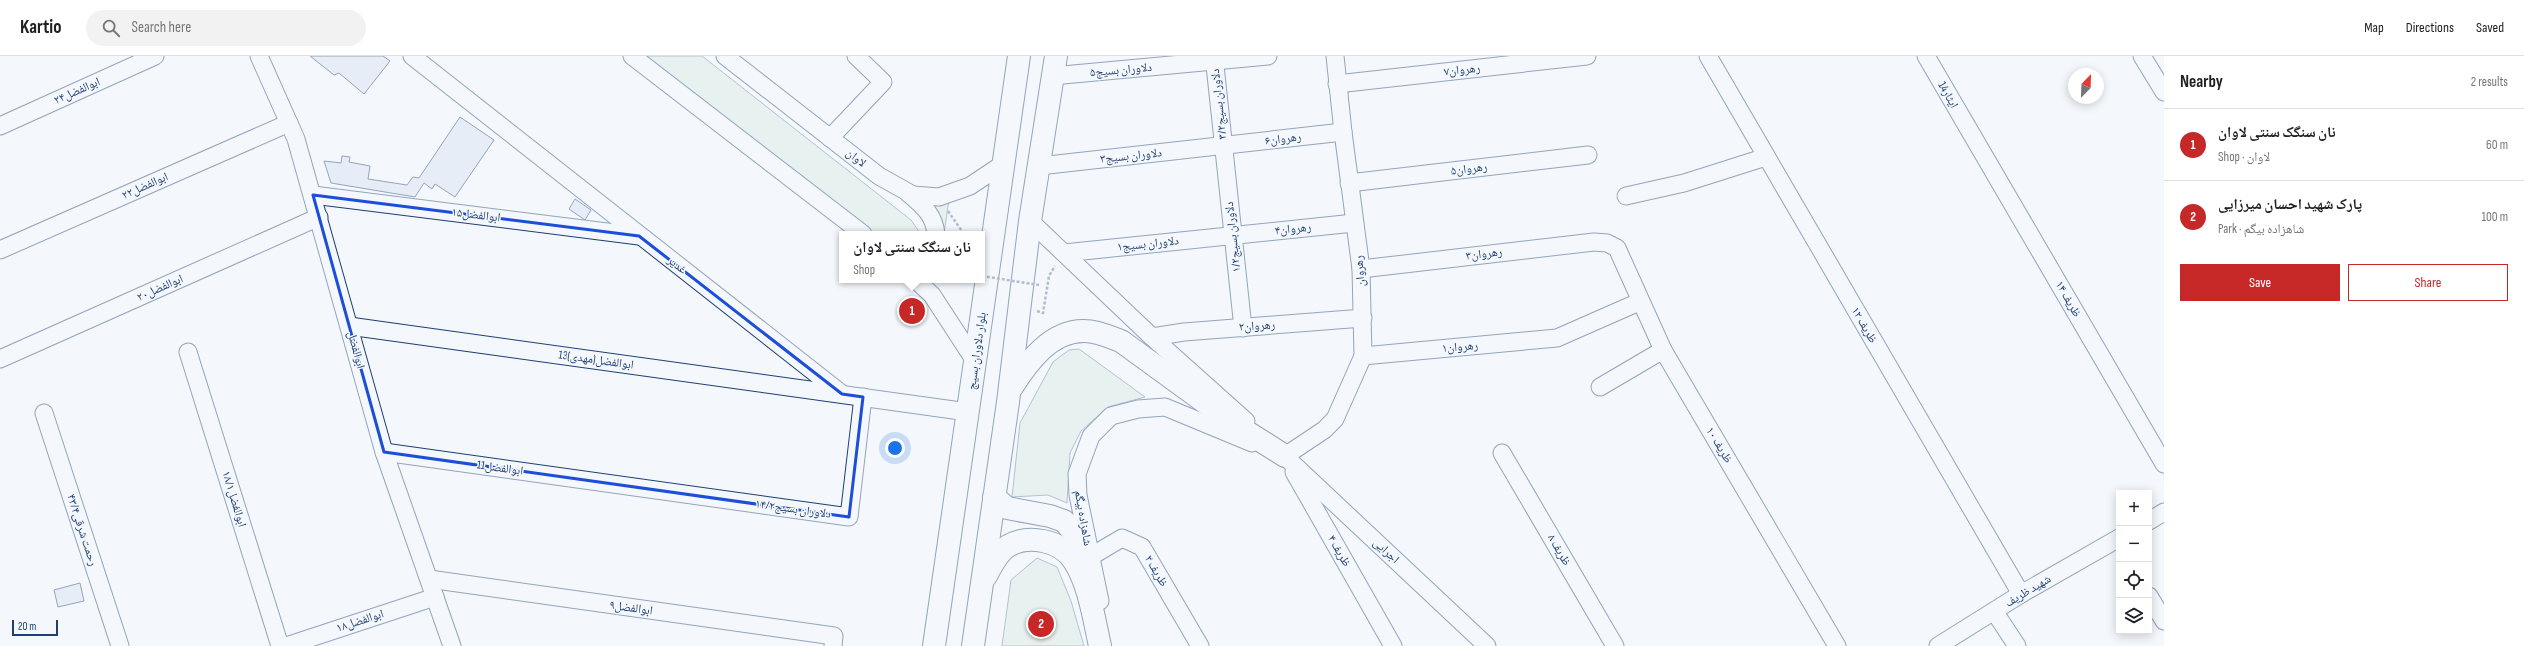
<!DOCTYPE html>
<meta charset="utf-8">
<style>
:root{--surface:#fff;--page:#f2f2f2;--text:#202124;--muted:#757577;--line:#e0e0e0;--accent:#c62828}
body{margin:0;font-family:"Sofia Sans Condensed","Noto Naskh Arabic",sans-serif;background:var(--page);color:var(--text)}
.controls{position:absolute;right:12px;bottom:12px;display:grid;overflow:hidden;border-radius:0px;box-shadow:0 2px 10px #0003}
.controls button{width:36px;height:36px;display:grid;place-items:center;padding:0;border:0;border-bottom:1px solid var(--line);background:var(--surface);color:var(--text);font:20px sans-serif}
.compass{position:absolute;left:2068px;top:12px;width:36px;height:36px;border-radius:50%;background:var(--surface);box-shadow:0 2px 10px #0003;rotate:23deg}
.scale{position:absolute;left:12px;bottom:10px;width:46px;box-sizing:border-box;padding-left:4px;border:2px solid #1d3f73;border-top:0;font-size:11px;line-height:14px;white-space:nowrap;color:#1d3f73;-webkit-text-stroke:3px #f4f7fb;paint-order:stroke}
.you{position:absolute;left:895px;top:392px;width:14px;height:14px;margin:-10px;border:3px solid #fff;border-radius:50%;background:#1a73e8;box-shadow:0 0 0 6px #1a73e833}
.badge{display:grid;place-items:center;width:26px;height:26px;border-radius:50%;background:var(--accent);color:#fff;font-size:13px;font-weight:700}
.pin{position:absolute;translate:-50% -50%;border:2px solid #fff;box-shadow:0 1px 4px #0006}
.popup{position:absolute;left:839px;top:175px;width:146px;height:52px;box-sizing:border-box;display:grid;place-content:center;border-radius:0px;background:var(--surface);filter:drop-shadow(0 1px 3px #0005);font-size:13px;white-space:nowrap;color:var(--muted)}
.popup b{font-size:15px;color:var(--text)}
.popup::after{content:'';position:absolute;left:50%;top:100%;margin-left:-8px;border:8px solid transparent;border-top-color:var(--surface)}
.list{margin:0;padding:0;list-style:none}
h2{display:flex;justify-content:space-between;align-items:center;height:52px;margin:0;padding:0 16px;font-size:17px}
h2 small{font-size:13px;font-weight:400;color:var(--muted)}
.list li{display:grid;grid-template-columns:26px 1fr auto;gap:12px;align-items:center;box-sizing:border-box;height:72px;padding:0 16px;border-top:1px solid var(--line)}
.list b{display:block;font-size:15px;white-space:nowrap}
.list p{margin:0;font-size:13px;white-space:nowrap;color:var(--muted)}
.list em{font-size:13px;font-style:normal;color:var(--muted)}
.actions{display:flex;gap:8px;padding:12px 16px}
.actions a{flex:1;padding:9px 0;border:1px solid var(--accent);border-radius:0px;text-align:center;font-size:14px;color:var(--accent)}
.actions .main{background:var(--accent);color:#fff}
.icon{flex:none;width:22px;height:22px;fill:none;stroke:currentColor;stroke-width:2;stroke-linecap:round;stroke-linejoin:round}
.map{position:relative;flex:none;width:2164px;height:590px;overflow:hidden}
header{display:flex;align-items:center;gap:24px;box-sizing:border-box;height:56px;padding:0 20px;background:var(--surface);border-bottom:1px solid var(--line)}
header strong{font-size:19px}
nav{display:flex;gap:22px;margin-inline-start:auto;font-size:14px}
.search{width:280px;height:36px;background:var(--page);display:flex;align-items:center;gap:10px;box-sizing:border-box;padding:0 14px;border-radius:22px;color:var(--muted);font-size:15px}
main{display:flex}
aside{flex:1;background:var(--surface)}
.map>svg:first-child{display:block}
.green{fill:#d7e8df;stroke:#687fa3}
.building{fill:#d5e0f0;stroke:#1d3f73}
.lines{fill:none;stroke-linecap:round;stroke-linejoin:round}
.minor-casing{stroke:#1d3f73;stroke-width:19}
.major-casing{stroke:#1d3f73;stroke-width:24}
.path{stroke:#5e769c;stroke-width:2.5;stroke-dasharray:3 2;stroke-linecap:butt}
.minor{stroke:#f4f7fb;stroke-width:17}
.major{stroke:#f4f7fb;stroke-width:22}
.path-bridge{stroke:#5e769c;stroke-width:2.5;stroke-dasharray:3 2;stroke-linecap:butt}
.marked{fill:none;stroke:#1d4ed8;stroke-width:3;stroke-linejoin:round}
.labels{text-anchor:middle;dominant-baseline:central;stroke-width:3;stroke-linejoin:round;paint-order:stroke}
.street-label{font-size:12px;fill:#1d3f73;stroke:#f4f7fb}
</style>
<header>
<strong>Kartio</strong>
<div class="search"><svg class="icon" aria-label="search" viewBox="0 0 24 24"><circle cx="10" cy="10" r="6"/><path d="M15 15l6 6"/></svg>Search here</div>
<nav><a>Map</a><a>Directions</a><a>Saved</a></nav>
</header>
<main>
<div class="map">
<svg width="2164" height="590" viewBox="0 0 2164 590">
<rect width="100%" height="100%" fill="#f4f7fb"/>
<g class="green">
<path d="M642,0H702L911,164L918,174L917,178H874Z"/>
<path d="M949,143L944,178H939L926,149Z"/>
<path d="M1079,293L1145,341L1108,351L1081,375L1070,397L1067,447L1048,439L1012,441L1020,367L1053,306L1069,294Z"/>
<path d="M1037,502L1057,511L1071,545L1084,590H1002L1011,524Z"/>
</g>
<g class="building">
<path d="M310,0H383L390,5L364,38L339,17L334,19Z"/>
<path d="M460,61L494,84L455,141L435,128L432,133L424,127L415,141L331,127L324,105L341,107L342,100L350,101L349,106L370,110L368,123L407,129L413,121L419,122Z"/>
<path d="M575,143L591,154L585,164L569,153Z"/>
<path d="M80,527L84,545L58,551L54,534Z"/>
</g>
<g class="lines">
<defs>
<g id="minor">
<path d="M259,0L296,83L384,396L452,590"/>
<path d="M412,0L842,338"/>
<path d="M632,0L863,178"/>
<path d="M725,0L879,120L913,139L939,141L970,130L1003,108"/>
<path d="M1214,0L1243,272"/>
<path d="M1708,0L2021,538"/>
<path d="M1926,0L2164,408"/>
<path d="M2142,0L2164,36"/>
<path d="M1052,20L1268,0"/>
<path d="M1337,28L1587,0"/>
<path d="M0,70L155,0"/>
<path d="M830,82L883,26L856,0"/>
<path d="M1039,110L1343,76"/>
<path d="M1349,127L1588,99"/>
<path d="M908,137C923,150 934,158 936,178"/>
<path d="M313,139L639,180"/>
<path d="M1626,140L1684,127L1766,101"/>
<path d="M1030,165L1152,281L1246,365"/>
<path d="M0,194L289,67"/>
<path d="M1064,197L1354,167"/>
<path d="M1361,213L1594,186L1607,187L1617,192L1663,294L1837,590"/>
<path d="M916,224L932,239L975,305"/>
<path d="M349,270L968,356"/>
<path d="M1152,281L1184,276L1363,262"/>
<path d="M188,296L280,590"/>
<path d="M1363,300L1557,282L1639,246"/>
<path d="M0,303L319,161"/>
<path d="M1600,331L1663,294"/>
<path d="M44,357L120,590"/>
<path d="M1276,392L1487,590"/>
<path d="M384,396L849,461L863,341"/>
<path d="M1502,397L1615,590"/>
<path d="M1285,400L1324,374L1335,363L1363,300L1361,213L1343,76L1335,0"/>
<path d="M1294,416L1393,590"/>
<path d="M2149,465L2164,456"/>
<path d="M1090,501L1122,482L1142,491L1200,590"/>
<path d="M429,523L834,580L833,590"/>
<path d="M2149,540L2164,565"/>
<path d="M1100,545L1078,439L1077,418L1091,380L1111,360L1138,353L1165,351L1252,387"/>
<path d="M1994,555L2017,590"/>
<path d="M286,590L435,541"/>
<path d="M1938,590L2021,538L2119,482"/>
</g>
<g id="major">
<path d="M1012,331C1028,306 1051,274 1085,275C1097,275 1110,281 1121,285L1239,371L1285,400"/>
<path d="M994,441L1007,452L1050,460L1064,465L1079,482L1090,501"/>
<path d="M986,520C991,510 998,496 1008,490C1028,478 1061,484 1074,505C1089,528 1094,563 1100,590"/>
<path d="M934,590L1019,0"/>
<path d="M973,590L1008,346L1030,165L1056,0"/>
</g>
</defs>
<use href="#minor" class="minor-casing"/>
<use href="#major" class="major-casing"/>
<g class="path">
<path d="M948,155L964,178"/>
<path d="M1037,255L1043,257L1049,220L1055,210"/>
</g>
<use href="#minor" class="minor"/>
<use href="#major" class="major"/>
<path class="path-bridge" d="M982,220L1039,229"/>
</g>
<path d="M0 0H2164V590H0ZM313,139L639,180L842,338L863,341L849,461L384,396Z" fill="#f4f7fb" fill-opacity=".55" fill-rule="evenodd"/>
<path class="marked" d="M313,139L639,180L842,338L863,341L849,461L384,396Z"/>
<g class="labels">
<g class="street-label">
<text transform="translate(1121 14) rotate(-5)">دلاوران بسیج۵</text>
<text transform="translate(1462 14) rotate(-6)">رهروان۷</text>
<text transform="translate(77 35) rotate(-24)">ابوالفضل۲۴</text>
<text transform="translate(1948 39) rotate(60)">ایثار14</text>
<text transform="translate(1219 48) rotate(-96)">دلاوران بسیج۳/۲</text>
<text transform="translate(1283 83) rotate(-7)">رهروان۶</text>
<text transform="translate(1131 100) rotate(-6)">دلاوران بسیج۳</text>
<text transform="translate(856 102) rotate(38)">لاوان</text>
<text transform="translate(1469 113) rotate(-7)">رهروان۵</text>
<text transform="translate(145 130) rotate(-24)">ابوالفضل۲۲</text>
<text transform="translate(476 159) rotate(7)">ابوالفضل۱۵</text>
<text transform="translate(1293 173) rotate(-6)">رهروان۴</text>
<text transform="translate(1233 181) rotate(-96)">دلاوران بسیج۱/۲</text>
<text transform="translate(1148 188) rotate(-6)">دلاوران بسیج۱</text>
<text transform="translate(1484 198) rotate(-7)">رهروان۳</text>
<text transform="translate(677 209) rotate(38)">غدیر</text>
<text transform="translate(1360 215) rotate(-95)">رهروان</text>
<text transform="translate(160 232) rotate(-24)">ابوالفضل۲۰</text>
<text transform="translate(2068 243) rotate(60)">ظریف ۱۴</text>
<text transform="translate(1864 269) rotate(60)">ظریف ۱۲</text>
<text transform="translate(1257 270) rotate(-4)">رهروان۲</text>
<text transform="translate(1460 291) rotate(-5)">رهروان۱</text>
<text transform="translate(356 294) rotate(75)">ابوالفضل</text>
<text transform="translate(977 295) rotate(-82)">بلوار دلاوران بسیج</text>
<text transform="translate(596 304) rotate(8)">13ابوالفضل(مهدی)</text>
<text transform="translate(1719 389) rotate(59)">ظریف ۱۰</text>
<text transform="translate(500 412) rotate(8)">11ابوالفضل</text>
<text transform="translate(234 443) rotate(73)">ابوالفضل۱۸/۱</text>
<text transform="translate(793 453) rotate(8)">۱۴/۲دلاوران بسیج</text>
<text transform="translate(1083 462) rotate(80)">شاهزاده بیگم</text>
<text transform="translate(82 474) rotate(72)">۴۳/۴رحمت شرقی</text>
<text transform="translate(1559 494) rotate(60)">ظریف ۸</text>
<text transform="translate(1339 495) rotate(60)">ظریف ۴</text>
<text transform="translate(1386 495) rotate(43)">اجرایی</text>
<text transform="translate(1156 515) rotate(60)">ظریف ۲</text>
<text transform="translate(2028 535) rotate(-31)">شهید ظریف</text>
<text transform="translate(631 552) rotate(8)">ابوالفضل۹</text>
<text transform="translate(360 565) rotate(-18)">ابوالفضل۱۸</text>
</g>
</g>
</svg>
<div class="controls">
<button>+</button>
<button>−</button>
<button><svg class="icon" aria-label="locate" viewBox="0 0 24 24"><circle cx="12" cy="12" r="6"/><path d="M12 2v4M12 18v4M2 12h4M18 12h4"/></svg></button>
<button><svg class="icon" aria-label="layers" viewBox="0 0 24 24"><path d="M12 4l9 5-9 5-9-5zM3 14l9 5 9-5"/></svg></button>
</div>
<svg class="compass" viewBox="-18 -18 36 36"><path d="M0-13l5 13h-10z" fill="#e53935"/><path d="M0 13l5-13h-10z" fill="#757577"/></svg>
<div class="scale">20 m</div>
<div class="you"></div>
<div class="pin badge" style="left:912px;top:255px">1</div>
<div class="popup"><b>نان سنگک سنتی لاوان</b>Shop</div>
<div class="pin badge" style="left:1041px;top:568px">2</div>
</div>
<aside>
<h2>Nearby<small>2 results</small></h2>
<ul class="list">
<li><span class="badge">1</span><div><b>نان سنگک سنتی لاوان</b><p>Shop · لاوان</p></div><em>60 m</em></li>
<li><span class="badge">2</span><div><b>پارک شهید احسان میرزایی</b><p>Park · شاهزاده بیگم</p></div><em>100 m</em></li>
</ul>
<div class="actions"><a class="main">Save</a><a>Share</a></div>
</aside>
</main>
